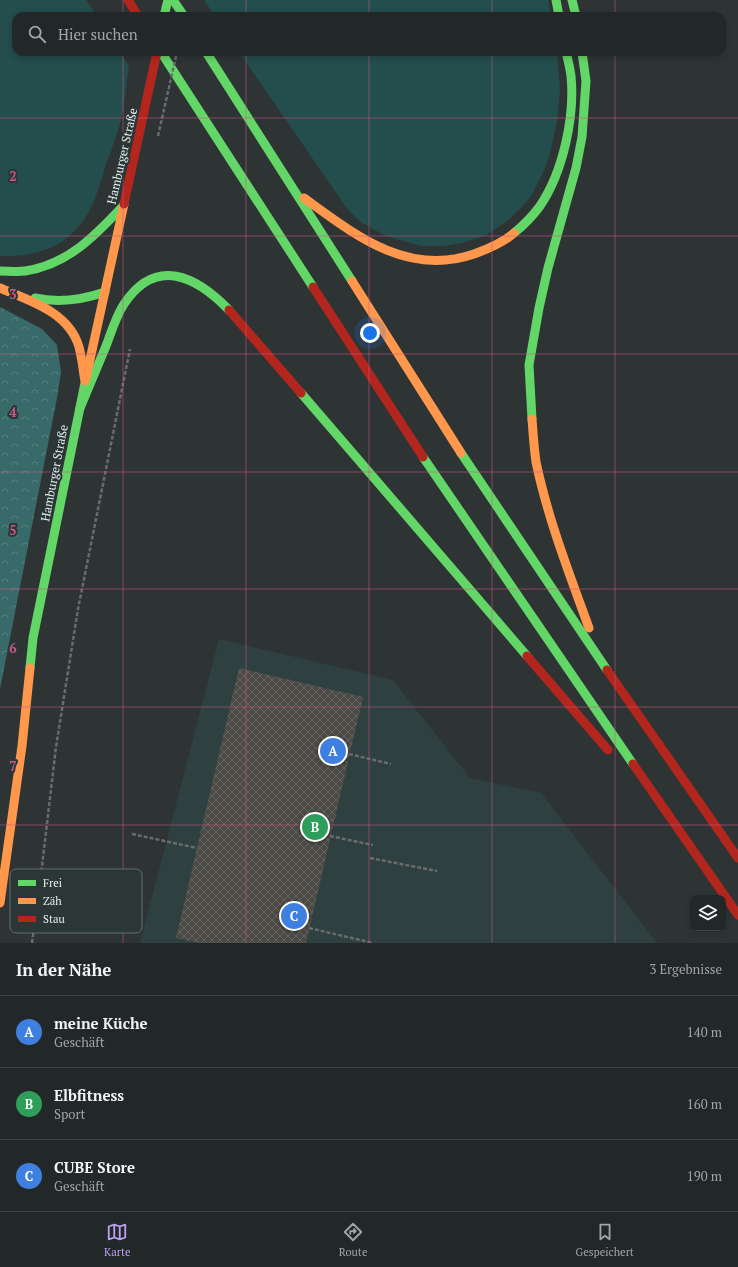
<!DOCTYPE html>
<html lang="de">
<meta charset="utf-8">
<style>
:root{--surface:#222727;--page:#2e3333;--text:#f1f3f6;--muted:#a2a5a7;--line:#3f4444;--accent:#bca0f2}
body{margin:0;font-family:"PT Serif",serif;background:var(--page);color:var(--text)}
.controls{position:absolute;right:12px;bottom:12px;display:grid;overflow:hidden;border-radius:8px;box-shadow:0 2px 6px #0003}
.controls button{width:36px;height:36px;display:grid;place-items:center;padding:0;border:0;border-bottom:1px solid var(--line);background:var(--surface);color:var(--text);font:20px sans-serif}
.you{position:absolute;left:370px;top:333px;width:14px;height:14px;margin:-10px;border:3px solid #fff;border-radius:50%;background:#1a73e8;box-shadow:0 0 0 6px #1a73e833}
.badge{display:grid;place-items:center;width:26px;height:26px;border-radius:50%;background:var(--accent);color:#fff;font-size:13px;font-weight:700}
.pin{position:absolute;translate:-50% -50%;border:2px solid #fff;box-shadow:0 1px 4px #0006}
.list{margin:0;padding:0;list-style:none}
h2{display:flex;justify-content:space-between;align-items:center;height:52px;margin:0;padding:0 16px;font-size:17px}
h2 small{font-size:13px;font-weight:400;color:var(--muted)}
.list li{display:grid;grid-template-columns:26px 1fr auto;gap:12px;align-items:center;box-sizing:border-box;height:72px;padding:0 16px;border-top:1px solid var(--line)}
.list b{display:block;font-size:15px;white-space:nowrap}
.list p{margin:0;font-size:13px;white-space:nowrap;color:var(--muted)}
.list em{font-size:13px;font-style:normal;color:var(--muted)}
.icon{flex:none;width:22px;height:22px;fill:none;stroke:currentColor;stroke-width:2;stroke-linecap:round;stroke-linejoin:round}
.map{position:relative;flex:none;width:738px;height:943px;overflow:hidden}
.search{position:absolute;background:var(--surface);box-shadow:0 2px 6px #0003;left:12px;right:12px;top:12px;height:44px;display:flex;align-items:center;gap:10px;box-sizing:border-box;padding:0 14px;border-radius:12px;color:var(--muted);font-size:15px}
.sheet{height:268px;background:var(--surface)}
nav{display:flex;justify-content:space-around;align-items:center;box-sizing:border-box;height:56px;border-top:1px solid var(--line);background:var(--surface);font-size:11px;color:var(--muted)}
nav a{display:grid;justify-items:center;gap:2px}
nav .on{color:var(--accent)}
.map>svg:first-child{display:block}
.built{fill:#2e4040}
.green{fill:#244d4d}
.forest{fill:url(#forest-crowns)}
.building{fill:url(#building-cross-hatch)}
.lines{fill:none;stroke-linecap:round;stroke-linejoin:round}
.path{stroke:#6a6c6c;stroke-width:2.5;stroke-dasharray:4 2;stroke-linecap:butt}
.fast{stroke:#63d668;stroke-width:9}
.slow{stroke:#ff974d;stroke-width:9}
.jam{stroke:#b3261e;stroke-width:9}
.path-bridge{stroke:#6a6c6c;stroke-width:2.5;stroke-dasharray:4 2;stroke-linecap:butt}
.grid{fill:none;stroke:#cd5887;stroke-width:1;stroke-opacity:0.55}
.labels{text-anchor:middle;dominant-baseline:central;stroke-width:4;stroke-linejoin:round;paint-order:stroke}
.street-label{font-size:12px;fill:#e7eeee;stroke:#2b3737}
.key{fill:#2b3737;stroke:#636e6e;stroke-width:1}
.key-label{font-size:11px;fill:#e7eeee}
.grid-label{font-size:13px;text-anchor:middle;font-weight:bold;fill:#cd5887;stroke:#2b3737;stroke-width:4;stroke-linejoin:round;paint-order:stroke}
</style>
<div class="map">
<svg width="738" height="943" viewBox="0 0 738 943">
<defs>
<pattern id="forest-crowns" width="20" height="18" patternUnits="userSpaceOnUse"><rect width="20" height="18" fill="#396a6a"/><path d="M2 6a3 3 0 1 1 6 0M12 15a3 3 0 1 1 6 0" fill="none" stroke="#568080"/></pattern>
<pattern id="building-cross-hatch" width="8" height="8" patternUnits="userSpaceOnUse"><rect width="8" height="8" fill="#4c4a45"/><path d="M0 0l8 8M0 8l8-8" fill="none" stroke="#666460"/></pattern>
</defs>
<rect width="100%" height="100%" fill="#2e3434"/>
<path class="built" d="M219,639L393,680L470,778L541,793L657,943H140Z"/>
<g class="green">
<path d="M0,0H86L97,16H16V52H120L129,66C126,85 125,105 120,124C116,138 110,153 105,167C100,184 95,203 85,218C64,249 35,257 0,256Z"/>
<path d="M204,0H548L551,16H215Z"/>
<path d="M239,52H557L560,90L557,123L549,156L545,168L532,195L523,206L506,222L486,235L462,243L444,246H421L386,236L362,223L348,210Z"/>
</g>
<path class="forest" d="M0,307L42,329L57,345L61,372L57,398L0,689Z"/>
<path class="building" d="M239,668L363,697L306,943H199L176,938Z"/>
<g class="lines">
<g class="path">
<path d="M349,754L391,764"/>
<path d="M132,834L197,848"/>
<path d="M330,836L373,845"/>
<path d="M370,858L437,871"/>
<path d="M309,928L373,943"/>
<path d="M32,943L40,883L56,747L78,609L130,349"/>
</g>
<g class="fast">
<path d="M173,0L184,16"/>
<path d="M556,0L559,16"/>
<path d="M572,0L576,16"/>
<path d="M164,16L168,0"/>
<path d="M161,52L313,287"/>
<path d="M206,52L352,281"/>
<path d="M514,233C524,225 532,217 540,206C563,172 575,117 571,76C570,68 568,60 566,52"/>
<path d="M0,271C8,271 17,272 25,271C67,265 95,236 123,206"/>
<path d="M35,298C59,303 82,300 105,292"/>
<path d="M301,393L527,656"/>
<path d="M80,408C89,387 97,367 106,346C111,333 116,316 124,304C156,256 196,276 229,310"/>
<path d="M532,419L529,365L539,308L548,268L576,168L582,137L586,81L582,52"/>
<path d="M461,453L607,670"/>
<path d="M423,457L633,764"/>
<path d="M30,668L33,638L86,378"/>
</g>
<g class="slow">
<path d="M304,198C355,235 407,277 474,254C488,249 503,243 514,233"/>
<path d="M352,281L461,453"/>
<path d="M0,288C30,301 69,312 79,347C82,358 83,370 85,381"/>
<path d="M86,378L124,204"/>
<path d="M532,419C533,433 534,448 536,462C548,519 569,573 589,628"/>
<path d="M0,903L22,746L30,668"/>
</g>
<g class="jam">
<path d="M128,0L138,16"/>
<path d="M124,204L157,52"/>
<path d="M313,287L423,457"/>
<path d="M229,310L301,393"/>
<path d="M527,656L608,750"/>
<path d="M607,670L738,858"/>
<path d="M633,764L738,915"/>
</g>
<path class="path-bridge" d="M158,136L177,52"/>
</g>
<path class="grid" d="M123,0V16M246,0V16M369,0V16M492,0V16M615,0V16M123,52V943M246,52V943M369,52V943M492,52V943M615,52V943M0,118H738M0,236H738M0,354H738M0,472H738M0,589H738M0,707H738M0,825H738"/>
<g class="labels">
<g class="street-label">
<text transform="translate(122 156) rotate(-77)">Hamburger Straße</text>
<text transform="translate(54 473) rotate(-79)">Hamburger Straße</text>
</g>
</g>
<rect x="10" y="869" width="132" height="64" rx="6" class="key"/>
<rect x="18" y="880" width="18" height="6" fill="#63d668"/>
<rect x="18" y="898" width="18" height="6" fill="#ff974d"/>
<rect x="18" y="916" width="18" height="6" fill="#b3261e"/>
<g class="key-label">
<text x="43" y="887">Frei</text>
<text x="43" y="905">Zäh</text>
<text x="43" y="923">Stau</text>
</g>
<g class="grid-label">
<text x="13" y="181">2</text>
<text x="13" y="299">3</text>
<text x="13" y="417">4</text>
<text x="13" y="535">5</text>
<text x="13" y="653">6</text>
<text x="13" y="771">7</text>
</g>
</svg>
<div class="controls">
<button><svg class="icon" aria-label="layers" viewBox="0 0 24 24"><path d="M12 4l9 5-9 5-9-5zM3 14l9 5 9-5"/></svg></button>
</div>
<div class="you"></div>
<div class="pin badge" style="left:333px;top:751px;background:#3f7fe0">A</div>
<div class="pin badge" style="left:315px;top:827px;background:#2e9e5b">B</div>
<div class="pin badge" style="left:294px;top:916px;background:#3f7fe0">C</div>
<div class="search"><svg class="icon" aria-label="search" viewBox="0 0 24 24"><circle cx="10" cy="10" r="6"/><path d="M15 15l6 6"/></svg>Hier suchen</div>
</div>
<section class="sheet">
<h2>In der Nähe<small>3 Ergebnisse</small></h2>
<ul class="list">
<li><span class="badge" style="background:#3f7fe0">A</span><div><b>meine Küche</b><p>Geschäft</p></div><em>140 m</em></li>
<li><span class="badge" style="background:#2e9e5b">B</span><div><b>Elbfitness</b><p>Sport</p></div><em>160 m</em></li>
<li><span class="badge" style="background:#3f7fe0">C</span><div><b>CUBE Store</b><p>Geschäft</p></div><em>190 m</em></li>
</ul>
</section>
<nav>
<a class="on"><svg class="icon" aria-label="map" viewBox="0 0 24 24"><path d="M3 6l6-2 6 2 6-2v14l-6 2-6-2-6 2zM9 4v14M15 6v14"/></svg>Karte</a>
<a><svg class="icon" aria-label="directions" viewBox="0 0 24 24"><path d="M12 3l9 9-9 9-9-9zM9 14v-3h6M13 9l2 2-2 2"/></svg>Route</a>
<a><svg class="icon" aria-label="saved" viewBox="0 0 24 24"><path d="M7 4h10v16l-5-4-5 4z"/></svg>Gespeichert</a>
</nav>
